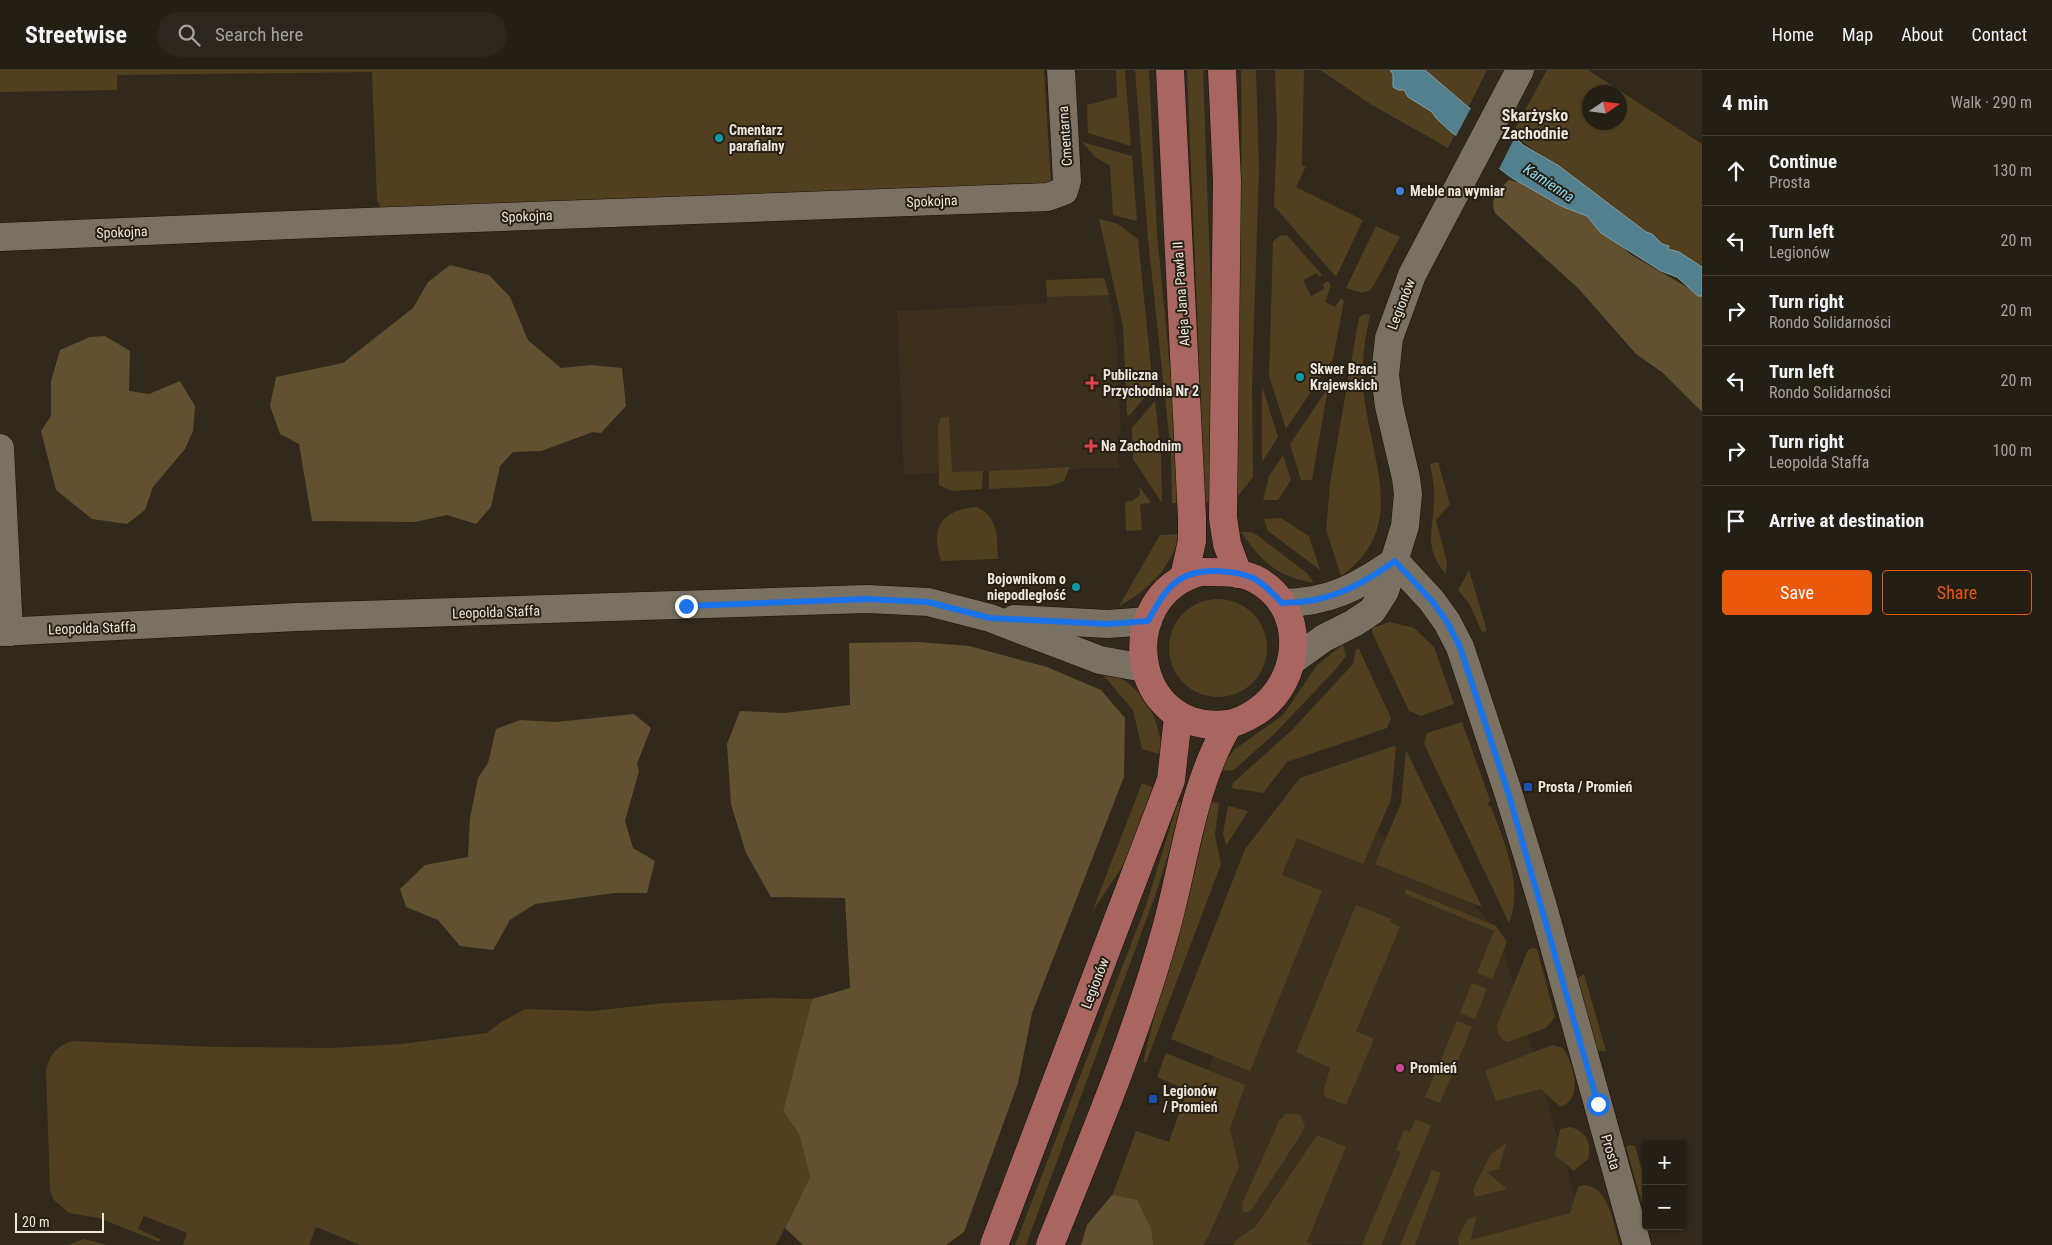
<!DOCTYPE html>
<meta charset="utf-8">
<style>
:root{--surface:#241f15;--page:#2c271e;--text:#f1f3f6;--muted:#a3a2a0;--line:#413d34;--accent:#ea580c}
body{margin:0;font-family:"Roboto Condensed",sans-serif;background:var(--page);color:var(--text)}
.controls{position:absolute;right:15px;bottom:15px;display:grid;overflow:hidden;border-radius:5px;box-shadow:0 1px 4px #0004}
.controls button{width:45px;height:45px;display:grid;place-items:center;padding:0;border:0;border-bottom:1px solid var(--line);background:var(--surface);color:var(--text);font:25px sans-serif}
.compass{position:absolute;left:1582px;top:15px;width:45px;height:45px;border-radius:50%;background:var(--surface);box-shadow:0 1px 4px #0004;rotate:77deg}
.scale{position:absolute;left:15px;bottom:12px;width:89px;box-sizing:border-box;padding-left:5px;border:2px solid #ebe6de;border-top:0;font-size:14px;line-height:18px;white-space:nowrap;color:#ebe6de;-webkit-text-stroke:4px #261f12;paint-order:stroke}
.stop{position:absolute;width:15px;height:15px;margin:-11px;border:4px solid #1a73e8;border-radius:50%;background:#fff}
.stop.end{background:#1a73e8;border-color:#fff;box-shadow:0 1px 5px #0008}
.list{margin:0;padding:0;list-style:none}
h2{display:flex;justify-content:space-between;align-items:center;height:65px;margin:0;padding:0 20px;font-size:21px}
h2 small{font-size:16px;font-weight:400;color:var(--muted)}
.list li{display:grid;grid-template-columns:32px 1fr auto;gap:15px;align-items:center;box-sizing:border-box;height:70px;padding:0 20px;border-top:1px solid var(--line)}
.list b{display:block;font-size:19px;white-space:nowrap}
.list p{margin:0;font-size:16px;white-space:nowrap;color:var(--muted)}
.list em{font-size:16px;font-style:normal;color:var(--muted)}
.actions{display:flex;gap:10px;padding:15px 20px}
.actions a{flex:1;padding:11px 0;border:1px solid var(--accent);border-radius:5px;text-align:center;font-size:18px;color:var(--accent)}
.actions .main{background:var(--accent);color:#fff}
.icon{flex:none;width:28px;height:28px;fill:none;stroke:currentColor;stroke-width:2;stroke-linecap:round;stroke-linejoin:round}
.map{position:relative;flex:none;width:1702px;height:1175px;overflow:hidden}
header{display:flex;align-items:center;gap:30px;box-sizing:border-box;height:70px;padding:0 25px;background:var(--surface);border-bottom:1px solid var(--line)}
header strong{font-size:24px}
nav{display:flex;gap:28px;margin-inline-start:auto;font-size:18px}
.search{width:350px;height:45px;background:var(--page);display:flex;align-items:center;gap:12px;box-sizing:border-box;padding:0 18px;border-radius:28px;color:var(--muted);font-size:19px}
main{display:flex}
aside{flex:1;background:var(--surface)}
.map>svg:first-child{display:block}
.built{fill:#3a301d}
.green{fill:#504020;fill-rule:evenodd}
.forest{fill:#625130}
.water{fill:#53808f;stroke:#819fa7}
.pier{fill:#30291c}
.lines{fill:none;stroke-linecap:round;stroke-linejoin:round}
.minor-casing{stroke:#181106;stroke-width:29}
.major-casing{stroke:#181106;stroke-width:29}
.minor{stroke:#7a7162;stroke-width:28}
.major{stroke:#a96660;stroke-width:28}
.route{stroke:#1a73e8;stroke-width:6}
.culture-dot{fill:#0f9aa8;stroke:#261f12;stroke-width:2}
.shop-dot{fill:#3f7fe0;stroke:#261f12;stroke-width:2}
.health-dot{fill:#e0444e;stroke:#261f12;stroke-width:2}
.transit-dot{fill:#1a4fb4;stroke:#261f12;stroke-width:2}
.hotel-dot{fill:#d1479c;stroke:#261f12;stroke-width:2}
.labels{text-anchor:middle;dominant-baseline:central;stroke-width:4;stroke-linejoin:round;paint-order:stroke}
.poi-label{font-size:14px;font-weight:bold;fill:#ebe6de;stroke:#261f12;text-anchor:start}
.street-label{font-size:14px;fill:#ebe6de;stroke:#261f12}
.water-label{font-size:15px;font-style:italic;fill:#8ddbf3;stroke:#261f12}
.quarter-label{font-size:16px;font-weight:bold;fill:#ebe6de;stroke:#261f12}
</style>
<header>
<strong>Streetwise</strong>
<div class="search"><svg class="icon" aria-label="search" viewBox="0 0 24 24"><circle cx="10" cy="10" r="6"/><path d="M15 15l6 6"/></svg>Search here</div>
<nav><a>Home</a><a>Map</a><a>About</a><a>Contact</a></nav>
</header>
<main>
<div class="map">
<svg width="1702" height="1175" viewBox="0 0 1702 1175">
<rect width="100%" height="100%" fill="#30291c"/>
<g class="built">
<path d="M1104,208L1114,247V263H1116L1121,365H1117L1119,398L1070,399V397L904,405L897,241L1047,233L1046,210Z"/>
<path d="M1311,731L1433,789L1498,862L1589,1175L1141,1174Z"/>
</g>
<g class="green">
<path d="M0,0H1044L1051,113L382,141L377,130L372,2L117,5V20L0,22Z"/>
<path d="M1116,0H1125L1131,76L1088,63L1087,35L1117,27Z"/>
<path d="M1135,0H1149L1157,164L1177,371L1180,433H1172L1171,384L1148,169Z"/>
<path d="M1187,0H1203L1213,281L1211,432H1205Z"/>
<path d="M1241,0H1256L1259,99L1252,316L1253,407L1238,426C1234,284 1244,142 1241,0Z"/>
<path d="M1275,0H1304L1302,95L1306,96L1296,117L1363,150L1336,207L1274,136L1277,58Z"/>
<path d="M1320,0H1487L1448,78L1372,35Z"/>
<path d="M1547,0H1588L1702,74V204L1512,64ZM1590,22H1620V52H1590Z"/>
<path d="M1082,72L1132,86L1137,151L1113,145L1110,96L1095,87Z"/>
<path d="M1099,149L1118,154L1138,169L1153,317L1130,345H1127L1123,256Z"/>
<path d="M1376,156L1400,167L1371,220L1362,223L1346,218Z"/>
<path d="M1287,165L1322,205L1319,207L1317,203L1303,210L1311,226L1324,219L1323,214L1328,211L1331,216L1325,232L1335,237L1341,228L1344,231L1333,289L1286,359L1269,306L1273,172L1279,166Z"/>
<path d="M1104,208L1109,225L1047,227L1046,210Z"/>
<path d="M1365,244L1370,245C1363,277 1360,307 1366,339C1376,402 1404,461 1341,506L1326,460L1330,414L1359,247Z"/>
<path d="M1262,316L1278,367L1262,392Z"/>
<path d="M1328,318L1312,410H1301L1290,374Z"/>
<path d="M1155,331L1161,384L1162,433L1133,389L1132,358Z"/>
<path d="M949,346L952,402L983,401L982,419L952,421L939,415L938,355L941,348Z"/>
<path d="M1283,385L1291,410L1278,430H1263L1269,406Z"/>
<path d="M1438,392L1450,434L1436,450L1447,492L1446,504C1423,479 1433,460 1434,430C1435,417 1432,406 1430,394Z"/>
<path d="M1070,397L1064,411L1050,416L989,419V401Z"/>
<path d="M1139,416L1151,433L1140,434L1142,460L1126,461L1125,432L1132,431L1140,425Z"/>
<path d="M976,437C999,446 997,468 998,489L941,491C930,458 941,440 976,437Z"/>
<path d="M1281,448L1309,466L1320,500L1268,461L1264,449Z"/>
<path d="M1241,462H1251L1257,465L1307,503L1314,513C1277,507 1262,492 1241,462Z"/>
<path d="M1180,464C1172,496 1148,521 1119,536L1160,465Z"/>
<path d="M1469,500L1487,561L1482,562L1469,533L1458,520Z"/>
<circle cx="1218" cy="578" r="49"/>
<path d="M1390,552L1414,558L1434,577L1454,634L1421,646L1409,641L1372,562V558Z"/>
<path d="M1343,574L1346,586L1337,598L1275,663L1234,700L1221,701L1225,691L1235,679L1283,645L1317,595Z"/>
<path d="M1356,579H1359L1391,648L1387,658L1287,692L1263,723L1232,718L1233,713L1292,660L1353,594Z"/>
<path d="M1106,601C1145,617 1158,645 1163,685L1142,679L1133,640L1104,606Z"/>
<path d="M1462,652L1490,730L1488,733L1489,737L1491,736C1504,773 1524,814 1509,853L1424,674L1427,663Z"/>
<path d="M1394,676L1396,677L1391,730L1363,794L1297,768L1282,805L1322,821L1250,1001L1171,969L1245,779L1300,708Z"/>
<path d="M1406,680L1482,837L1375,794L1401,733Z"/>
<path d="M1142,713L1156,719L1126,791L1092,842Z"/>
<path d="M1178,732L1181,733L1169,782L1155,826L1026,1175H1015L1146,835Z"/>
<path d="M1211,732L1219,733L1215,765L1221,794L1146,993L1143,992L1159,927L1188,831Z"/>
<path d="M1228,736L1248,741L1226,776L1223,763Z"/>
<path d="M1406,819L1496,856L1507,872L1492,909L1477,903L1494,861L1405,824Z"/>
<path d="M1356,835L1391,849L1390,852L1400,857L1356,961L1374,969L1346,1035L1326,1027L1323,1024L1330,998L1296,982Z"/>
<path d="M1532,878L1537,879L1555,947L1546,958L1508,972C1499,970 1498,963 1497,955L1528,880Z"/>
<path d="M1584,904L1606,981H1595L1575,910Z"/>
<path d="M1472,913L1487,919L1475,949L1460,943Z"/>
<path d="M771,928L812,929L783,1041L799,1064L810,1107L776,1175H360L316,1157L309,1175H183L187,1163L144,1146L138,1159L160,1169L159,1172L99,1148L69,1143L54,1130L50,1121L46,1001C49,986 56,976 72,971L214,977L331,978L401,974L487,963L501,952L525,939L592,941L665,933Z"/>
<path d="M1457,951L1472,957L1440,1033L1425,1027Z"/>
<path d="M1552,975L1563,978C1574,995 1584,1029 1560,1037L1541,1019L1496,1031L1485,1001Z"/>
<path d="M1166,983L1245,1015L1230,1059L1239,1097L1209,1165L1203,1175H1094L1136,1061L1169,1072L1187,1020L1157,1007Z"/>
<path d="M1286,1043L1300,1045L1305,1055L1302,1063L1252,1139L1249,1142H1243L1242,1134L1279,1051Z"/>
<path d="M1416,1049L1431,1056L1381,1175H1362L1401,1082L1396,1080L1404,1060L1410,1062Z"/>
<path d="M1570,1057C1586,1061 1592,1073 1588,1089L1574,1101L1555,1085L1560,1059Z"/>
<path d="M1317,1065L1346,1077L1307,1172L1313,1175H1233L1235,1171L1256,1156Z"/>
<path d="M1506,1073L1499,1099L1487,1102L1507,1119L1475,1127L1473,1119L1491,1084Z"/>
<path d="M1630,1075L1635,1076L1646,1115V1147L1626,1077Z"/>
<path d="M1432,1100L1441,1103L1415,1175H1400Z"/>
<path d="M1584,1115C1610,1117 1613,1155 1620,1175H1459L1458,1167L1468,1149L1476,1146L1471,1170L1570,1143L1578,1117Z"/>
<path d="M84,1169L107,1175H67Z"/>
</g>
<g class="forest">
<path d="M1509,110L1537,117L1565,130L1607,161L1630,184L1702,226V342L1663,303L1636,284L1579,219L1495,143C1489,128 1498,121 1509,110Z"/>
<path d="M450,195L489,205L510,227L528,270L561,298L591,295L622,298L626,336L601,363L593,362L541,381L513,382L500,396L491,437L476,454L447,445L415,452L312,451L299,374L280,364L270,336L276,307L343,293L413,238L428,212Z"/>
<path d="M105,266L130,281L129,321L149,324L180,311L195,336L193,361L185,379L153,417L145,440L127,454L92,449L56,420L41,361L51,346V311L60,280L90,267Z"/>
<path d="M919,572L969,576L1047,597L1101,620L1125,648L1124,707L1032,943L1018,1013L964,1162L946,1175H803L785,1158L810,1107L799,1064L783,1041L812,929L850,918L845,828L771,827L746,783L731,734L727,674L740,641L785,643L850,635L849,573Z"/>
<path d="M634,644L651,658L637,694L639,701L625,751L633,778L655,791L647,823H614L535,834L510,850L493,880L460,876L438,850L406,837L400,819L425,795L468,787L470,748L478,708L488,693L496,659L520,650L556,652Z"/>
<path d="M1112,1125L1137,1130L1151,1159L1153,1175H1081L1087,1155Z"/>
</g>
<path class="water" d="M1390,0H1425L1468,37L1516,68L1523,75L1559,96L1646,162L1652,164L1662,174L1669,176L1668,179L1679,182L1702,197V226H1698L1677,207L1661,201L1601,163L1587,146L1561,136L1512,108L1450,61L1436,48L1432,42L1408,27L1404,20H1398L1393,17V4Z"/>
<path class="pier" d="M1472,36L1516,65L1498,101L1455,68Z"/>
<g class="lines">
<defs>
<g id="minor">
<path d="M0,167L365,152L1048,127L1064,121L1067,111L1061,0"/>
<path d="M0,378L9,562"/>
<path d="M1395,491L1432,531L1447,552L1460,577L1508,722L1542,833L1637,1175"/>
<path d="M1282,533C1328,533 1358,517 1395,491"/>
<path d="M1014,549L1108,554L1148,551"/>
<path d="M0,562L297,547L867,529L928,532L990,548L1100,590L1144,598"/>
<path d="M1292,591L1324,568L1354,553L1372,541L1385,521L1405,456L1408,424L1406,408L1389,336L1385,305L1389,268L1412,205L1520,0"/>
</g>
<g id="major">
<path d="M1170,0L1192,448V471L1184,507"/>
<path d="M1222,0L1227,111L1223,448L1227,474L1238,504"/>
<path d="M1200,502C1217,502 1237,501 1253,508C1308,534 1304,610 1256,642C1248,647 1239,652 1229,654C1130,667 1112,526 1200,502Z"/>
<path d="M994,1175L1171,710L1178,647"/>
<path d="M1050,1175C1092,1071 1136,967 1166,859C1185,791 1192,715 1229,654"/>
</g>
</defs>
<use href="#minor" class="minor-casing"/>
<use href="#major" class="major-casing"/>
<use href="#minor" class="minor"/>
<use href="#major" class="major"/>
</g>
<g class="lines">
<path class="route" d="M686,536L867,529L928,532L990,548L1108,554L1148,551C1157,535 1167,515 1184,507C1202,498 1235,500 1253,508C1265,514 1273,524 1282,533C1328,533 1358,517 1395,491L1432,531L1447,552L1460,577L1508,722L1598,1034"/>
</g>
<g class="culture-dot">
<circle cx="719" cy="68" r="5"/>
<circle cx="1300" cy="307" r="5"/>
<circle cx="1076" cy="517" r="5"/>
</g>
<circle class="shop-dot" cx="1400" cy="121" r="5"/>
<g class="health-dot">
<path d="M1089.5 305.5h5v5h5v5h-5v5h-5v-5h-5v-5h5z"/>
<path d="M1088.5 368.5h5v5h5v5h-5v5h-5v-5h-5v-5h5z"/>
</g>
<g class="transit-dot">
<rect x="1523" y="712" width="10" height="10" rx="2.5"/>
<rect x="1148" y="1024" width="10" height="10" rx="2.5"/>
</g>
<circle class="hotel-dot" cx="1400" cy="998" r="5"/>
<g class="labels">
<g class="poi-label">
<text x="729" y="60">Cmentarz<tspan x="729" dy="16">parafialny</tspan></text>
<text x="1410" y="121">Meble na wymiar</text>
<text x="1310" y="299">Skwer Braci<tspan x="1310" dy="16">Krajewskich</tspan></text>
<text x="1103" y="305">Publiczna<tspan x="1103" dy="16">Przychodnia Nr 2</tspan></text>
<text x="1101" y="376">Na Zachodnim</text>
<text x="1066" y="509" text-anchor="end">Bojownikom o<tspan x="1066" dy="16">niepodległość</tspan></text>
<text x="1538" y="717">Prosta / Promień</text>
<text x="1410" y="998">Promień</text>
<text x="1163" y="1021">Legionów<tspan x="1163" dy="16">/ Promień</tspan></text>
</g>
<g class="street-label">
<text transform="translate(1065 66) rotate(-94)">Cmentarna</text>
<text transform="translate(932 131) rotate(-2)">Spokojna</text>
<text transform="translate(527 146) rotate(-2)">Spokojna</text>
<text transform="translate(122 162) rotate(-2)">Spokojna</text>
<text transform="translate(1181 224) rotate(-94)">Aleja Jana Pawła II</text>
<text transform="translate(1401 234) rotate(-69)">Legionów</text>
<text transform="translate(496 542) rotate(-2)">Leopolda Staffa</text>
<text transform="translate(92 558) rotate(-2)">Leopolda Staffa</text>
<text transform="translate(1095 913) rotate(-69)">Legionów</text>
<text transform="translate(1611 1082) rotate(74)">Prosta</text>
</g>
<g class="water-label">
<text transform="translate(1549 113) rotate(33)">Kamienna</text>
</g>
<g class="quarter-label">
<text x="1535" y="45">Skarżysko<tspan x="1535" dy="18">Zachodnie</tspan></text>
</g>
</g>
</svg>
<div class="controls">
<button>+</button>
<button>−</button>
</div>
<svg class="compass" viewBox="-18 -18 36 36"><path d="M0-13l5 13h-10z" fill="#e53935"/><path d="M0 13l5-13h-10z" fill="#a3a2a0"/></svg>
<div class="scale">20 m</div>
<div class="stop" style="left:1598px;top:1034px"></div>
<div class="stop end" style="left:686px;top:536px"></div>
</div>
<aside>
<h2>4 min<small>Walk · 290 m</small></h2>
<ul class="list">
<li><svg class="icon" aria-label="ahead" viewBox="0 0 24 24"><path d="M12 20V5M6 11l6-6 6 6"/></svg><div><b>Continue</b><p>Prosta</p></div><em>130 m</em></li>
<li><svg class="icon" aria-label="left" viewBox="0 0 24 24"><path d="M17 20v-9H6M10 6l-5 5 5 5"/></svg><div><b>Turn left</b><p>Legionów</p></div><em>20 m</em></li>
<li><svg class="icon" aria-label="right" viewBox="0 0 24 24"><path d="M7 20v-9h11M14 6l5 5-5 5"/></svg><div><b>Turn right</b><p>Rondo Solidarności</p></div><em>20 m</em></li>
<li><svg class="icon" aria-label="left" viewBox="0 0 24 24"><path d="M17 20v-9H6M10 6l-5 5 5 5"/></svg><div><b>Turn left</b><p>Rondo Solidarności</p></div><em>20 m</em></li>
<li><svg class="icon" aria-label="right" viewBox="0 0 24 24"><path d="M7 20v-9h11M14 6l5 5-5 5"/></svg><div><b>Turn right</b><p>Leopolda Staffa</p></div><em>100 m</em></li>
<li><svg class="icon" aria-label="arrive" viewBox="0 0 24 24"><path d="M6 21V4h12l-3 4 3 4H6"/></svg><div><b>Arrive at destination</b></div></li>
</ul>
<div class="actions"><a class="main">Save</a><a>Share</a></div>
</aside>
</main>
